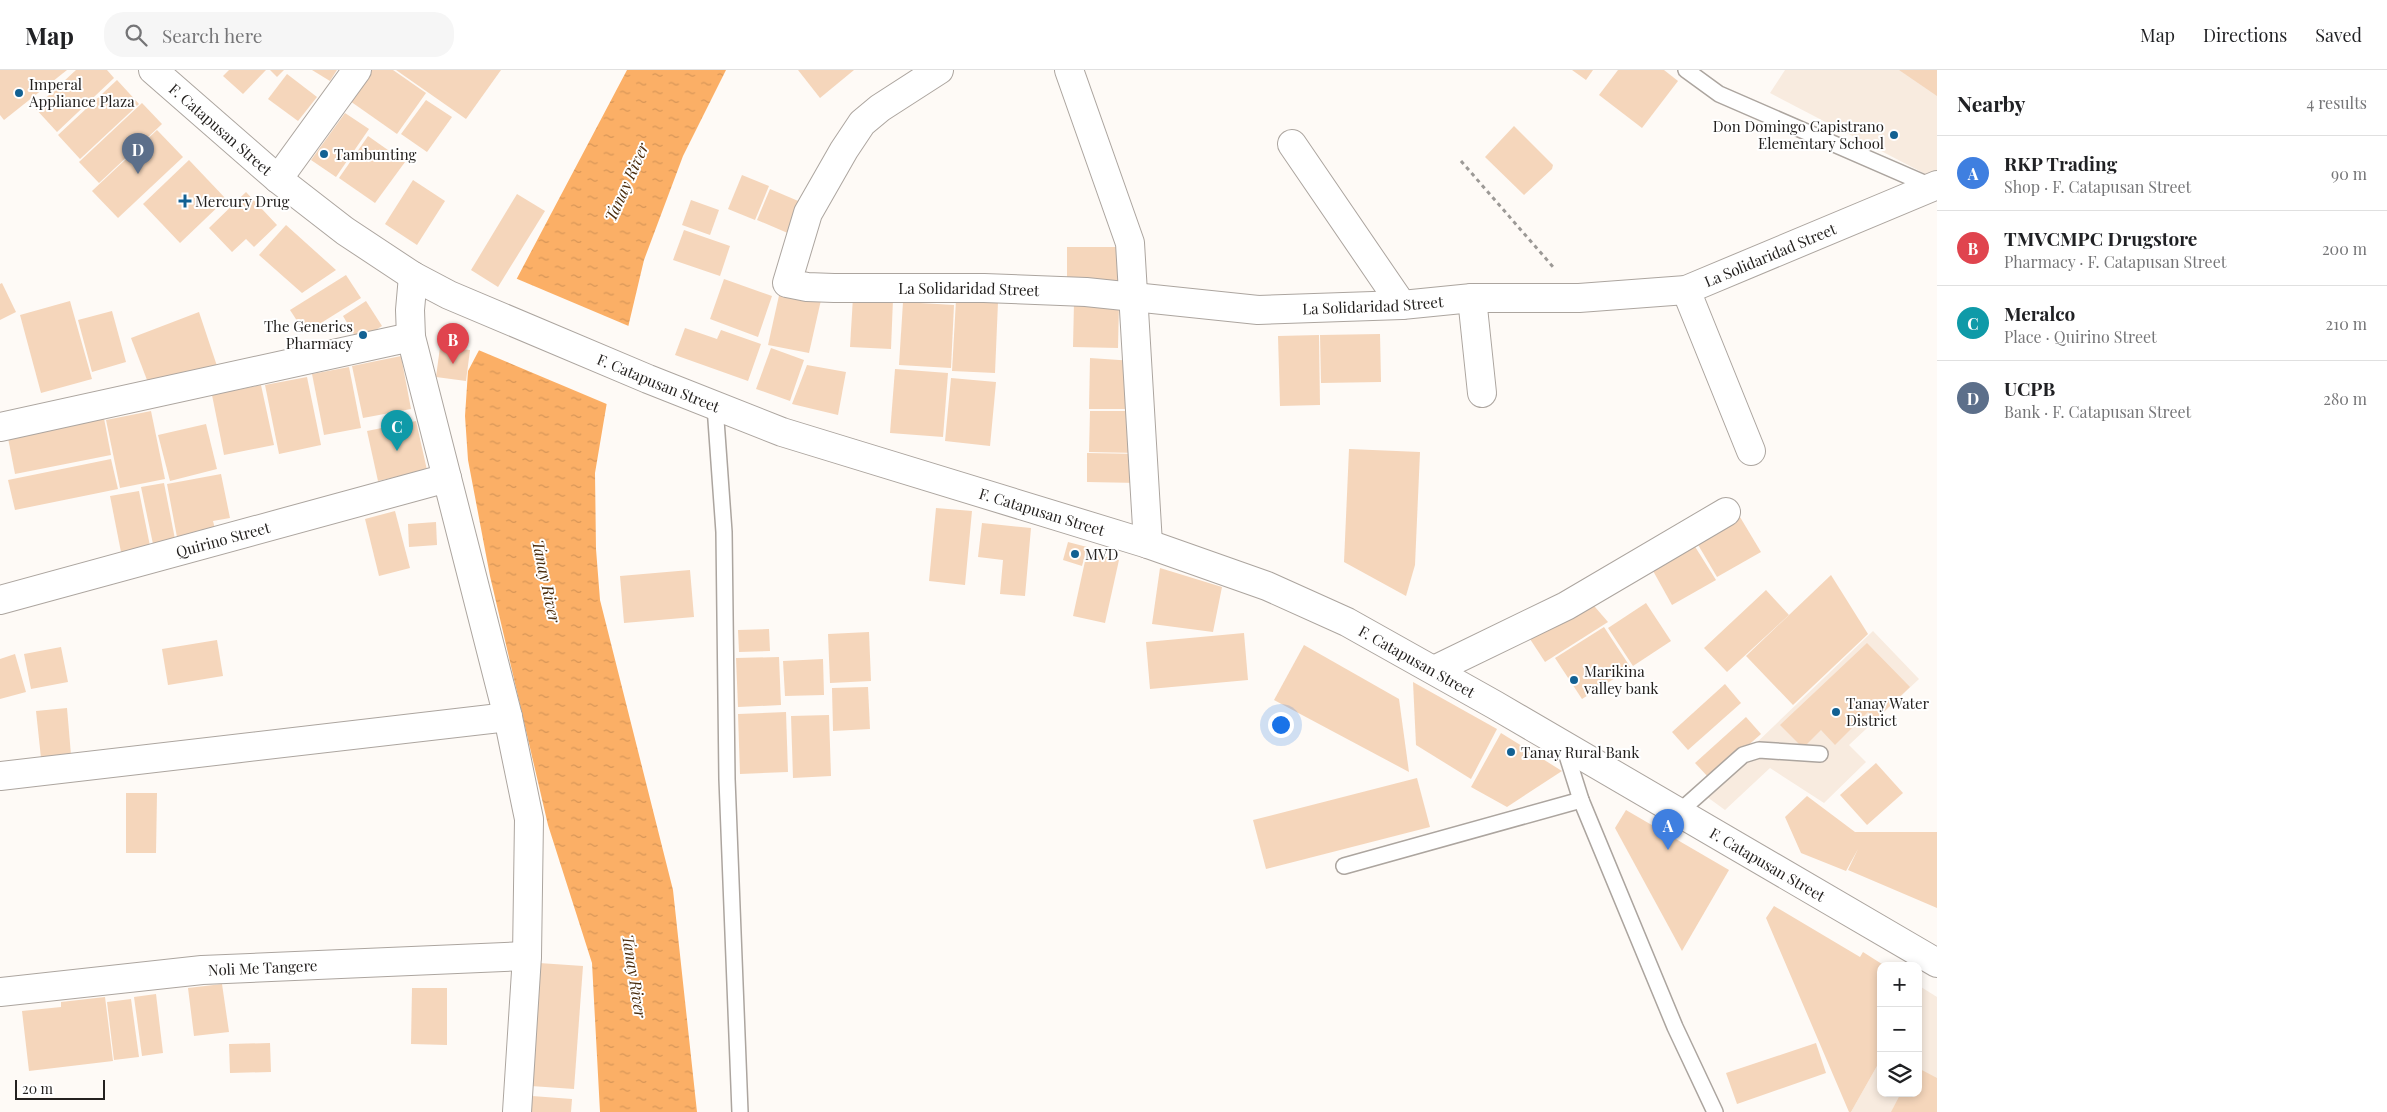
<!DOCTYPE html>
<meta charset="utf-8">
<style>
:root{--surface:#fff;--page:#f6f6f6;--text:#202124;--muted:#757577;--line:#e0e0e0;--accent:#ea580c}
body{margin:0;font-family:"Playfair Display",serif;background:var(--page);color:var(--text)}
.controls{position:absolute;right:15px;bottom:15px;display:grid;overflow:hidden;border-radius:10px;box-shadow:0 2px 8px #0003}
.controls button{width:45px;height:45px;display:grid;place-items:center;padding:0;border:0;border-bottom:1px solid var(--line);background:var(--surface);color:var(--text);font:25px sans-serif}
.scale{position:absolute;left:15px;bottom:12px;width:90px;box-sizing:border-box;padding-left:5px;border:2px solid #24211f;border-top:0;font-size:14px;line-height:18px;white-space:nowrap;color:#24211f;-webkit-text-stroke:4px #fff;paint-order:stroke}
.you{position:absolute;left:1280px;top:654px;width:18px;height:18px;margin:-12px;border:4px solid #fff;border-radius:50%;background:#1a73e8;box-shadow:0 0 0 8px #1a73e833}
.badge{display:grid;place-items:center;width:32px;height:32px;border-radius:50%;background:var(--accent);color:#fff;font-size:16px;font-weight:700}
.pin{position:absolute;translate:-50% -41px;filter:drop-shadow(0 1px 2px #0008)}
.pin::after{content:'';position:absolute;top:26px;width:18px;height:15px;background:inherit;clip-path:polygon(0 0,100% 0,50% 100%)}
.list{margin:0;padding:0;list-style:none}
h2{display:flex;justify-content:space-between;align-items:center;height:65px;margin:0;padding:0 20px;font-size:21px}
h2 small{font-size:16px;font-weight:400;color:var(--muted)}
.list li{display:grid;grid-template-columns:32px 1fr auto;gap:15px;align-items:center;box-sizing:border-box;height:75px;padding:0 20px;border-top:1px solid var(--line)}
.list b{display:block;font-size:19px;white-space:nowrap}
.list p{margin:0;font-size:16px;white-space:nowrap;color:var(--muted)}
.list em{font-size:16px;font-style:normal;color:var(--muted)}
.icon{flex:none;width:28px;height:28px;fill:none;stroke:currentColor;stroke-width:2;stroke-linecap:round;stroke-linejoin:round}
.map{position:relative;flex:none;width:1937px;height:1042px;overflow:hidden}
header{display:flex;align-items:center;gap:30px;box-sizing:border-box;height:70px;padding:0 25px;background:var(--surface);border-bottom:1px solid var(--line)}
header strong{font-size:24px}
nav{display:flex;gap:28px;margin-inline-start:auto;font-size:18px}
.search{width:350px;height:45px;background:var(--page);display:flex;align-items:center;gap:12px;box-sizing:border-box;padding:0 18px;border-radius:20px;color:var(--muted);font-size:19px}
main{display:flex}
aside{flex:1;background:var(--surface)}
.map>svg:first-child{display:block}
.built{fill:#f8ebdf}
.water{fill:url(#water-ripples)}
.pier{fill:#fefaf6}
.building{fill:#f5d6bb}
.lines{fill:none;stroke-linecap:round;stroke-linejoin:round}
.lane-casing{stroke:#aca59f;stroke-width:18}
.street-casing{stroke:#aca59f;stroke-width:30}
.secondary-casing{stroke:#aca59f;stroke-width:30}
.path{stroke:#9c9996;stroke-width:3;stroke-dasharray:4 4;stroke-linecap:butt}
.lane{stroke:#fff;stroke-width:15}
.street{stroke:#fff;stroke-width:28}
.secondary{stroke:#fff;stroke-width:28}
.poi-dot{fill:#126193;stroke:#fff;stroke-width:2}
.labels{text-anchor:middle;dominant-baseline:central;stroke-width:4;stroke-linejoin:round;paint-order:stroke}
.poi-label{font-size:15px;fill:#24211f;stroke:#fff;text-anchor:start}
.street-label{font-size:15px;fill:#24211f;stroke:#fff}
.water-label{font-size:16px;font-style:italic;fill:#492b0b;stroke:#fff}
</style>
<header>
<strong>Map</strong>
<div class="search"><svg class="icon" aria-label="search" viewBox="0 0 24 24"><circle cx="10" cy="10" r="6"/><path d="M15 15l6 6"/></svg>Search here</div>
<nav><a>Map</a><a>Directions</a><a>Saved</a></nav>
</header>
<main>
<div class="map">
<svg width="1937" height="1042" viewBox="0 0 1937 1042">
<defs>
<pattern id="water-ripples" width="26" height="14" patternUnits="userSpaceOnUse" patternTransform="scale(1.25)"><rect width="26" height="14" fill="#fbaf66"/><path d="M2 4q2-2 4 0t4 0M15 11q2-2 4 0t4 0" fill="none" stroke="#d79658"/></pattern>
</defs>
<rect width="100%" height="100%" fill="#fefaf6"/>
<g class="built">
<path d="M1785,0H1937V106L1933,108L1770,23Z"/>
<path d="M1873,561L1919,609L1849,675L1866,692L1824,733L1770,698L1725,740L1703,724Z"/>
<path d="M1921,917L1937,927V1042H1851L1881,989V1023H1918V922Z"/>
</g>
<path class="water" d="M627,0H726L683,86L644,190L625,270L607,332L595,403L596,479L600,530L673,820L697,1042H600L592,893L548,755L490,506L468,390L465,346L468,301Z"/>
<path class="pier" d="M515,208L631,257L609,335L476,279Z"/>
<g class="building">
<path d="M0,0H67L4,50L0,45Z"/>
<path d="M76,0H107L114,8L57,62L35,38Z"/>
<path d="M229,0H266L243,24L223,6Z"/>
<path d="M270,0H284L277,7Z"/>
<path d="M312,0H337L330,11Z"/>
<path d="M372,0H393L426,23L397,64L350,31Z"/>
<path d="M396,0H501L466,49Z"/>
<path d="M798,0H854L820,28Z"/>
<path d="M1572,0H1593L1586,10Z"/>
<path d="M1618,0H1664L1678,11L1642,58L1599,25Z"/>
<path d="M1899,0H1937V26Z"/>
<path d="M287,4L317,27L298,51L268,29Z"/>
<path d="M117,10L139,34L80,89L58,65Z"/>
<path d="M426,30L452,47L427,82L401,64Z"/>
<path d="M142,33L162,54L99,113L79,92Z"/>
<path d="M345,43L369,59L336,107L311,90Z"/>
<path d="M1514,56L1553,95L1552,99L1524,125L1485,87Z"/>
<path d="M157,60L183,87L118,148L92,121Z"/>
<path d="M368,66L405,92L375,133L339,108Z"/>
<path d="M189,90L226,129L180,173L143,134Z"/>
<path d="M742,105L769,116L755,150L728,139Z"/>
<path d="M413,110L445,131L417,175L385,154Z"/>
<path d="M770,119L803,133L790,164L757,150Z"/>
<path d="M246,122L277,155L254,177L246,169L232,182L209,158Z"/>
<path d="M517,124L545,141L498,217L471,200Z"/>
<path d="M691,130L719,140L710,165L682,155Z"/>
<path d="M286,155L336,200L302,223L259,185Z"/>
<path d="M684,160L730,176L720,206L673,190Z"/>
<path d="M1067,177H1127L1128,210H1067Z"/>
<path d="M346,205L361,228L305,263L290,240Z"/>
<path d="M724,209L772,226L758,267L710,249Z"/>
<path d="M2,213L16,242L0,250V214Z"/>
<path d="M780,221L821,230L809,283L768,275Z"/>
<path d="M853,227L893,229L891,279L850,277Z"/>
<path d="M956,230L998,232L995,303L952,301Z"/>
<path d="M70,231L92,309L41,323L20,245Z"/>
<path d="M366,231L382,256L358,271L343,246Z"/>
<path d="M903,232L954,235L951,298L899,295Z"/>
<path d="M1074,232L1119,233L1118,278L1073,277Z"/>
<path d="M112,241L126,292L92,302L78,250Z"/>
<path d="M199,242L217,296L147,310L131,268Z"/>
<path d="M685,258L717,269L721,260L761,274L748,311L675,285Z"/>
<path d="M1380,264L1381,312L1321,313L1320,265Z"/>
<path d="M1319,265L1320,335L1280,336L1278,266Z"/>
<path d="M440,277L470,280L466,311L436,307Z"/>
<path d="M771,278L804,290L790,331L756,319Z"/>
<path d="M401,286L411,339L363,348L352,296Z"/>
<path d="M1090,288L1134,291L1137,339H1089Z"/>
<path d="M807,295L846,302L838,345L792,334Z"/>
<path d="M349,297L361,358L324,365L312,304Z"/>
<path d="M895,299L948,303L943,367L890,363Z"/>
<path d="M307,307L321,375L279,384L265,315Z"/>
<path d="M951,308L996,312L990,376L945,371Z"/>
<path d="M261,315L274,375L224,385L212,325Z"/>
<path d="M151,341L165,409L120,418L106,350Z"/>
<path d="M1090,341H1139L1138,383L1089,382Z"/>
<path d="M103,343L111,385L15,404L7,363Z"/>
<path d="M416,351L427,400L378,411L367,361Z"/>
<path d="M206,354L217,399L170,411L158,365Z"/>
<path d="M1349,379L1420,382L1415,495L1406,526L1344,492Z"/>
<path d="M1087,383L1139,384V413L1087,412Z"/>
<path d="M111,389L118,419L15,440L8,410Z"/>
<path d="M221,404L230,448L213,451L215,459L177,467L167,414Z"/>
<path d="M164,413L175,469L153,474L141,417Z"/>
<path d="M139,421L150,476L121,482L110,426Z"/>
<path d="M936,438L972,441L965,515L929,511Z"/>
<path d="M395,441L410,498L379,506L365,449Z"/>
<path d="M1740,447L1761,482L1717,507L1697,473Z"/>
<path d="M436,452L437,475L409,477L408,454Z"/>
<path d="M982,453L1031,458L1025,526L1000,524L1003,490L978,487Z"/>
<path d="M1068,472L1087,477L1082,496L1063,490Z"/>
<path d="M1694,475L1716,510L1672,535L1652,499Z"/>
<path d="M1087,482L1119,490L1105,553L1073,546Z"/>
<path d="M1160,498L1222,517L1213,562L1152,554Z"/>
<path d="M690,500L694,547L624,553L620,506Z"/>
<path d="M1831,505L1868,564L1793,635L1746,586Z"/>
<path d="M1766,520L1789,545L1727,602L1704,578Z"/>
<path d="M1589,530L1608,552L1545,592L1530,569Z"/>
<path d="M1646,533L1671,571L1633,596L1608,558Z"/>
<path d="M1604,557L1631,598L1582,629L1555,588Z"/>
<path d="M769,559L770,581L739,582L738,560Z"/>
<path d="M869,562L871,611L830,613L828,564Z"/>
<path d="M1244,563L1248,610L1150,619L1146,572Z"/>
<path d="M217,570L223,606L168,615L162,579Z"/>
<path d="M1867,573L1910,617L1875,650L1868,642L1835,675L1821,660L1803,678L1780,655Z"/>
<path d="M1304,575L1399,629L1409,702L1274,630Z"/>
<path d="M61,577L68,612L31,619L24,584Z"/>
<path d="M15,584L26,622L0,629V589Z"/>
<path d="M779,587L781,635L738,637L736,588Z"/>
<path d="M823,589L824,625L785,626L783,591Z"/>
<path d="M1413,612L1497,659L1471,709L1416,675Z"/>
<path d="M1725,614L1741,633L1688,680L1672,662Z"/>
<path d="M868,617L870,659L833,661L832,618Z"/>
<path d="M67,638L71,685L41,688L36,641Z"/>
<path d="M786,642L788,702L740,704L738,644Z"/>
<path d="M829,645L831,706L793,708L791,646Z"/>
<path d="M1746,647L1761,664L1710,709L1695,693Z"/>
<path d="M1501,663L1562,701L1507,737L1471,717Z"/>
<path d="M1876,693L1903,723L1867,755L1840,725Z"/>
<path d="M1417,708L1430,757L1266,799L1253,750Z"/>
<path d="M126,723H157L156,783H126Z"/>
<path d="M1807,726L1855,762H1937V838L1848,800L1858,779L1846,801L1801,783L1785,747Z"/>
<path d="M1626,740L1729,800L1682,881L1615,758Z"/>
<path d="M1774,836L1860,887L1863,882L1885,896H1881V989L1851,1042H1849L1766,848Z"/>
<path d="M539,893L583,896L574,1019L531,1016Z"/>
<path d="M222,914L229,962L194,966L188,918Z"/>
<path d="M412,918H447V975L411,974Z"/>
<path d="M156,924L163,983L142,986L134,927Z"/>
<path d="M105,927L113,991L29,1001L22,941L61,937V932Z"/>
<path d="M131,929L139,987L114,990L107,932Z"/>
<path d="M270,973L271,1002L230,1003L229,974Z"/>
<path d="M1816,973L1826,1003L1737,1034L1726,1003Z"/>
<path d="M1918,998L1937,1008V1042H1891L1901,1023H1918Z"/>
<path d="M532,1026L572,1029L571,1042H531Z"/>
</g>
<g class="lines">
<defs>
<g id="lane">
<path d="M1686,0L1719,24L1933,117"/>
<path d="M715,336L724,462L727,709L740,1042"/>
<path d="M1564,676L1581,730L1675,957L1715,1042"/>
<path d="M1679,742L1743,685L1759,680L1820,684"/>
<path d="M1344,796L1581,730"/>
</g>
<g id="street">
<path id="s1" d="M939,0L880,38L862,53L844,80L808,143L787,213L807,217L834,218H984L1086,222L1258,240L1402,235L1472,228H1579L1686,220L1937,115"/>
<path d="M1069,0L1130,173L1148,474"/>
<path d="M1292,74L1402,235"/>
<path d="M278,109L357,0"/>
<path d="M413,206L410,240L411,267L508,647L529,749L527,886L517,1042"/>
<path d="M1686,220L1751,381"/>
<path d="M1472,228L1482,323"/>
<path d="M0,357L411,267"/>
<path id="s2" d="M0,530L447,408"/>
<path d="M1434,600L1566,536L1726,442"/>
<path d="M0,706L508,647"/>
<path id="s3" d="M0,922L202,900L527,886"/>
</g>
<g id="secondary">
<path id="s4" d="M153,0L278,109L345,161L413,206L449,225L648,309L782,362L1148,474L1267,516L1347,552L1495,635L1937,893"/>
</g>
</defs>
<use href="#lane" class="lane-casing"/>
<use href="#street" class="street-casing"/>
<use href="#secondary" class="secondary-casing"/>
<path class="path" d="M1461,91L1554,198"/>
<use href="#lane" class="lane"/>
<use href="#street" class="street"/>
<use href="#secondary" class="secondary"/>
</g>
<g class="poi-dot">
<circle cx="19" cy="23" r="5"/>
<circle cx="1894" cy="65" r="5"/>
<circle cx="324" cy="84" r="5"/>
<path d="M182.5 123.5h5v5h5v5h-5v5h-5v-5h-5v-5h5z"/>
<circle cx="363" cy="265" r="5"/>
<circle cx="1075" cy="484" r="5"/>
<circle cx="1574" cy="610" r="5"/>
<circle cx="1836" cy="642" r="5"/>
<circle cx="1511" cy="682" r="5"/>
</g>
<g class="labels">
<g class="poi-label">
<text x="29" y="14">Imperal<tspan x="29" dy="17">Appliance Plaza</tspan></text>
<text x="1884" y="56" text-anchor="end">Don Domingo Capistrano<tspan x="1884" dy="17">Elementary School</tspan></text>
<text x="334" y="84">Tambunting</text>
<text x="195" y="131">Mercury Drug</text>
<text x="353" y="256" text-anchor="end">The Generics<tspan x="353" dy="17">Pharmacy</tspan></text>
<text x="1085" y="484">MVD</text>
<text x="1584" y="601">Marikina<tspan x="1584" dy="17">valley bank</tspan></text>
<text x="1846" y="633">Tanay Water<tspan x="1846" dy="17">District</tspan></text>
<text x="1521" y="682">Tanay Rural Bank</text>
</g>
<g class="street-label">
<text stroke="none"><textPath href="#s4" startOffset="90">F. Catapusan Street</textPath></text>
<text stroke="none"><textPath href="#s1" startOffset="1264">La Solidaridad Street</textPath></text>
<text stroke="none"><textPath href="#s1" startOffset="454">La Solidaridad Street</textPath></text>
<text stroke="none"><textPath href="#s1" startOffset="859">La Solidaridad Street</textPath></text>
<text stroke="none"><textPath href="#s4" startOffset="600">F. Catapusan Street</textPath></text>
<text stroke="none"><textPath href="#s4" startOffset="1005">F. Catapusan Street</textPath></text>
<text stroke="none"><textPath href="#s2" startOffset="231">Quirino Street</textPath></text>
<text stroke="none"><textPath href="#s4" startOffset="1410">F. Catapusan Street</textPath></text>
<text stroke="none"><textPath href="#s4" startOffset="1815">F. Catapusan Street</textPath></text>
<text stroke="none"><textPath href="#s3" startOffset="264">Noli Me Tangere</textPath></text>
</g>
<g class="water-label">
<text transform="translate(626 112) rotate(-66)">Tanay River</text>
<text transform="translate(547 511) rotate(78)">Tanay River</text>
<text transform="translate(635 906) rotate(81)">Tanay River</text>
</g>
</g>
</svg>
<div class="controls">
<button>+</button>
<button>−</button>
<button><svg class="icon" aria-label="layers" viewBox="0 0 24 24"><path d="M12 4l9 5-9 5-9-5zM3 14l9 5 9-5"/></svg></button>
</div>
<div class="scale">20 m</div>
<div class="you"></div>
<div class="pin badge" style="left:1668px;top:780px;background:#3f7fe0">A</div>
<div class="pin badge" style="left:453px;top:294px;background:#e0444e">B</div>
<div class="pin badge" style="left:397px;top:381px;background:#0f9aa8">C</div>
<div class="pin badge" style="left:138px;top:104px;background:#5c6f8a">D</div>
</div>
<aside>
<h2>Nearby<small>4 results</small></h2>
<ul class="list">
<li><span class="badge" style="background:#3f7fe0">A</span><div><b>RKP Trading</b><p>Shop · F. Catapusan Street</p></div><em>90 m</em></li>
<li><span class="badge" style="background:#e0444e">B</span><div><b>TMVCMPC Drugstore</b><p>Pharmacy · F. Catapusan Street</p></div><em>200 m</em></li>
<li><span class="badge" style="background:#0f9aa8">C</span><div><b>Meralco</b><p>Place · Quirino Street</p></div><em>210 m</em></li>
<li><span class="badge" style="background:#5c6f8a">D</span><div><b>UCPB</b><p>Bank · F. Catapusan Street</p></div><em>280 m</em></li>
</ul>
</aside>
</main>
